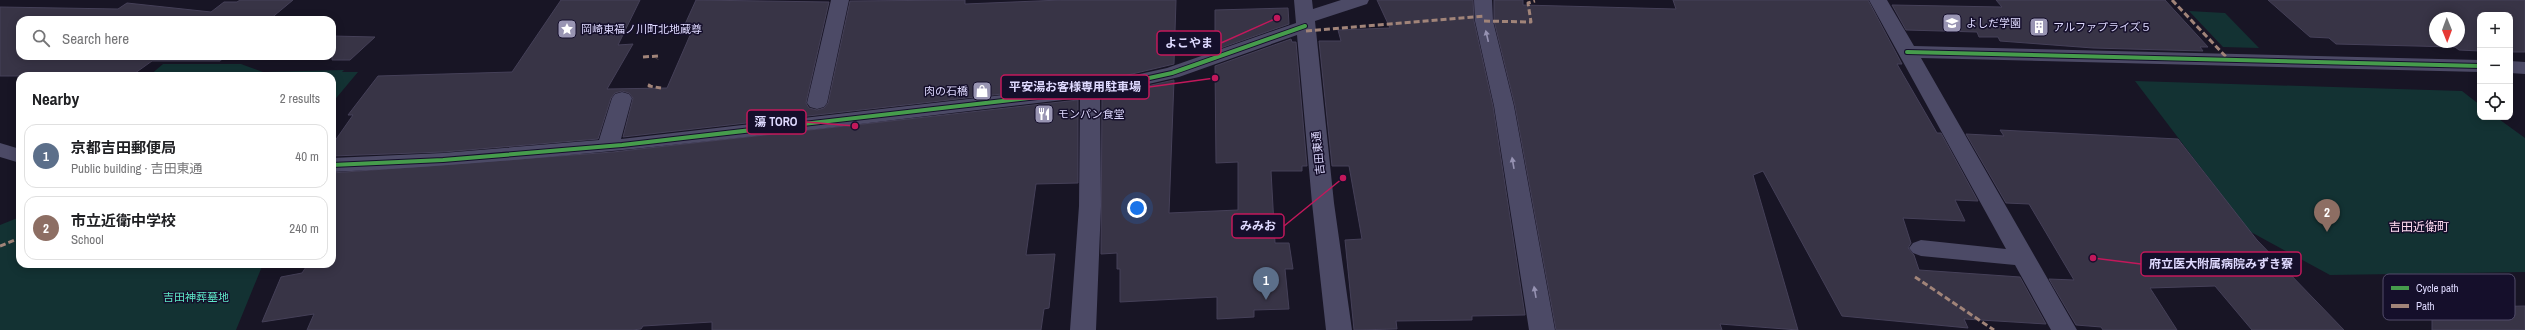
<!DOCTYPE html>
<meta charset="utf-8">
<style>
:root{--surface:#fff;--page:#f2f2f2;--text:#202124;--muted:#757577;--line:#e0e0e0;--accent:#b45309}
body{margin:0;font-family:"Archivo Narrow","Noto Sans JP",sans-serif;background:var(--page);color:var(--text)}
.controls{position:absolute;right:12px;top:12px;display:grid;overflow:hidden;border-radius:8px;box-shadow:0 2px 10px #0003}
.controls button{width:36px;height:36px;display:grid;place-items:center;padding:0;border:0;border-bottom:1px solid var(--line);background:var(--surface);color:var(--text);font:20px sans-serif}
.compass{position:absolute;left:2429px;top:12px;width:36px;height:36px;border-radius:50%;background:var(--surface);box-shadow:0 2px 10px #0003;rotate:179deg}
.you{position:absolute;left:1137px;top:208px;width:14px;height:14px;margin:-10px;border:3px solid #fff;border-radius:50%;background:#1a73e8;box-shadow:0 0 0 6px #1a73e833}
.badge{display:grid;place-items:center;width:26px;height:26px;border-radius:50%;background:var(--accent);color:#fff;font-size:13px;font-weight:700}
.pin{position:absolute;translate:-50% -33px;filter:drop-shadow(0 1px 2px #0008)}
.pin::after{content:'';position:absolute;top:21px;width:14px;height:12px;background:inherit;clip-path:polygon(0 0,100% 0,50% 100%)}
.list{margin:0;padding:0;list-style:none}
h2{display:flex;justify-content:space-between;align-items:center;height:52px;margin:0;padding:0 16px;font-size:17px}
h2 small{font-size:13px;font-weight:400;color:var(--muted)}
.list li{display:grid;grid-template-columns:26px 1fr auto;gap:12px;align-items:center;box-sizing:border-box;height:64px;margin:0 8px 8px;padding:0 8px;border:1px solid var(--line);border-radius:12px}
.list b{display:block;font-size:15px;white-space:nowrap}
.list p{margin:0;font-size:13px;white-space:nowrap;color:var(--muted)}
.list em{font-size:13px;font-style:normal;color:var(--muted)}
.icon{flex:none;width:22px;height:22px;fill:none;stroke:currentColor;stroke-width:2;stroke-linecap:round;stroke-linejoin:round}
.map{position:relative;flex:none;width:2525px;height:330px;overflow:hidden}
.search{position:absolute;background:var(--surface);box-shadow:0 2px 10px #0003;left:16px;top:16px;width:320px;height:44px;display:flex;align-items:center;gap:10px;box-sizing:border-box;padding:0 14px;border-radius:12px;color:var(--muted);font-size:15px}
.panel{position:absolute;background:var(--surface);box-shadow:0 2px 10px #0003;left:16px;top:72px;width:320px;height:196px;border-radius:12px}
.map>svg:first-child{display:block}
.green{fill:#133233}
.building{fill:#383446;stroke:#454058;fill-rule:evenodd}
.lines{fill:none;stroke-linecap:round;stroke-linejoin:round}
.street{fill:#4c4a66;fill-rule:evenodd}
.quiet{stroke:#a18479;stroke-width:3;stroke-dasharray:6 3;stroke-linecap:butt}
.cycleway-casing{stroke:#150f2b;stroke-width:6}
.cycleway{stroke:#469c4c;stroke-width:4}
.oneway{fill:#9692b2}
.labels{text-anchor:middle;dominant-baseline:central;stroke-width:3;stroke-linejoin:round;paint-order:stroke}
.poi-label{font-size:11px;fill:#dfdaff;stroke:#150f2b;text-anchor:start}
.street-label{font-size:11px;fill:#dfdaff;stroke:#150f2b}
.park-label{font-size:11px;fill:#5ee7c7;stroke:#150f2b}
.neighbourhood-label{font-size:12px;fill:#ffdcf1;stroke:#150f2b}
.key{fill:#150f2b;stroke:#524c6b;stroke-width:1}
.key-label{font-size:11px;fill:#dfdaff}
.leader{fill:none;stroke:#c2185b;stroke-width:1.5}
.callout-dot{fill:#c2185b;stroke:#150f2b;stroke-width:1.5}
.callout{fill:#150f2b;stroke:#c2185b;stroke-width:1.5}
.callout-label{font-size:12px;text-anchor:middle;font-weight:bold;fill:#dfdaff}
</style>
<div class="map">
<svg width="2525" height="330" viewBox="0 0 2525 330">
<rect width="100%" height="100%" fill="#181525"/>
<g class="green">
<path d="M2189,11L2225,13L2259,48L2223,47Z"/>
<path d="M163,64H241L263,72L344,70L342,72H358L332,103V76H149Z"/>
<path d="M2135,81L2462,91L2480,105V117H2496L2525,138V272L2330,275L2249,231Z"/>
<path d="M20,217V264H263L236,330H0V225Z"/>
</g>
<g class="building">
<path d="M240,0H293L269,20H20V56H226L220,61H152L131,76H0V7L118,9L127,3L211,12L224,2H237Z"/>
<path d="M561,0H640L618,45L633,44L607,89L667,88L691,33H681L696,0L829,2L806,103L809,108L817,110L824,108L828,103L850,1L965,0V4L1061,0H1176L1174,64L1090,84L623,137L633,98L629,93L622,91L615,93L611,98L598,139L443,152L332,156V145L353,115H348L378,76L512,72Z"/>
<path d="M1377,0H1473L1474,21L1493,106L1525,315L1472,316V320L1396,321L1397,329L1354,330L1345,240L1362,239L1349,166H1332L1319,41H1341L1338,30L1390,28Z"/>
<path d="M1494,0H1523V5L1676,9L1673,0H1868L1902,64H1897L1937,133H1941L1978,201L1955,200L1965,221L1903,218L1911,243L1908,248L1914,255L1919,270L2020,277L2046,324L1964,319L1968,328L1842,316L1763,171L1753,175L1798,330L1720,324L1722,330H1556L1515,106L1494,21Z"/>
<path d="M1996,0H2165L2208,47H2200L2203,51L2093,48L2000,41L1998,37H1979L1977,32L1906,30L1892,5L2002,7Z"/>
<path d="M2268,0H2525V52H2510V15H2480V51L2459,50L2455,47L2336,44L2329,38L2310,37ZM2435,18H2459V42H2435Z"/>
<path d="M1288,8L1289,24L1215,50V10Z"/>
<path d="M332,36L375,37L350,60H332Z"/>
<path d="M1291,39L1292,42H1296L1307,166H1302V171H1271L1275,243H1289L1293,269H1285L1289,309L1254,310V317L1217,319V297L1120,302V269H1117V253L1101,254L1102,96L1174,80L1169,213L1238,210V162L1216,163L1215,66Z"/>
<path d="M1078,100V183L1036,184L1026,255L1055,254L1049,308L1044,309L1041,330H712V322L643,326L641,329L632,330H307L314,314L262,322L281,277L302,273L308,264H332V173L613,152Z"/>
<path d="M2000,130L2178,139L2257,240L2344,330H2252L2215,286L2150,288L2177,330H2103L2101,327L2076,325L2049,279L2074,280L2029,204L2006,203L1966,134L2004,136Z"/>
<path d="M2525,306V330H2432V308Z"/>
</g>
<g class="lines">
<g class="street">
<path d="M831,0H849L827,103L824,107L817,109L810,107L807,103Z"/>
<path d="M1294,0H1312L1313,9L1341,0H1369L1367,4L1315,21L1334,203L1352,330H1326L1312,203L1297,35L1179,77L1100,95L1101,206L1096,330H1070L1079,206L1080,98C831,127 582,160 332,172V158L443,153L599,140L612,98L615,94L622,92L629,94L632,98L621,139L1090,85L1167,68L1296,23Z"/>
<path d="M1474,0H1492L1493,21L1514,106L1555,330H1529L1494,106L1475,21Z"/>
<path d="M1869,0H1887L1914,46L2480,60V72L1921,58L2077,330H2051L2015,265L1921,256L1913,253L1909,248L1913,243L1921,240L2006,249Z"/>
<path d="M2510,61L2525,62V74L2510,73Z"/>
<path d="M0,143L20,149V163L0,157Z"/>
</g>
<g class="quiet">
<path d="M2172,0L2229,60"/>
<path d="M1484,21L1531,22L1528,3L1535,1"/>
<path d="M1306,31L1484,16"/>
<path d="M643,57L658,56L657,59"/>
<path d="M650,84L649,86L661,88"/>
<path d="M0,246L20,238"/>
<path d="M1915,277L1994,330"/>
</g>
<defs>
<g id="cycleway">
<path d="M1907,52L2480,66"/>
<path d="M332,165L443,160L622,145L1090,91L1172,73L1305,26"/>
</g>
</defs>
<use href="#cycleway" class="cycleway-casing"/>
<use href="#cycleway" class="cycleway"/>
</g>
<defs><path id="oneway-solid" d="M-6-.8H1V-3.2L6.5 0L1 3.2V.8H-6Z"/></defs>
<g class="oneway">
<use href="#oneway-solid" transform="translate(1487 36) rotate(-103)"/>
<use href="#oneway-solid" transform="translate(1513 163) rotate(-100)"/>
<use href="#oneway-solid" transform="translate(1535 292) rotate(-100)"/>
</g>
<defs>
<symbol id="school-square" viewBox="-11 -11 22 22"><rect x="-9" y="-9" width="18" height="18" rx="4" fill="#9995b3" stroke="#150f2b"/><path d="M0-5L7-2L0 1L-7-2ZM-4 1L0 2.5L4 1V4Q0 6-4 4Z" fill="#fff"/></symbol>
<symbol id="building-square" viewBox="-11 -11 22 22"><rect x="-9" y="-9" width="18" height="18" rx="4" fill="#9995b3" stroke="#150f2b"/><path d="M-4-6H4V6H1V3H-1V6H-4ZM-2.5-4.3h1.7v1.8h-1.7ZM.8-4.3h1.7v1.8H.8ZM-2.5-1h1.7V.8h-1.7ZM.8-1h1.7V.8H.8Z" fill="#fff"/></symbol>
<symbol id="sight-square" viewBox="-11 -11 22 22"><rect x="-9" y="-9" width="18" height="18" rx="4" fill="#9995b3" stroke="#150f2b"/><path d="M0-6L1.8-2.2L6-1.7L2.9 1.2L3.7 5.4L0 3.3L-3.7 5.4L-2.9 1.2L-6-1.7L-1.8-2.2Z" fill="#fff"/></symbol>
<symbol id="shop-square" viewBox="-11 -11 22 22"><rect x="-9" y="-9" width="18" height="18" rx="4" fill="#9995b3" stroke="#150f2b"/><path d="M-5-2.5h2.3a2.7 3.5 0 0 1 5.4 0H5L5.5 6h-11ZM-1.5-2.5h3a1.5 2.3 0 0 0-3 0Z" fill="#fff"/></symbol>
<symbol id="restaurant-square" viewBox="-11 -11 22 22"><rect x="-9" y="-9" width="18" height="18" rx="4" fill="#9995b3" stroke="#150f2b"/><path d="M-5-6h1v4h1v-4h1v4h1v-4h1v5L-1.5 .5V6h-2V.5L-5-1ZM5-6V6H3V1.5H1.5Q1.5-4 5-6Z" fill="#fff"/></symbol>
</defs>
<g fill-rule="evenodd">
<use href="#school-square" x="1941" y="12" width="22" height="22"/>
<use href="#building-square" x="2028" y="16" width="22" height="22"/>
<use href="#sight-square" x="556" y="18" width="22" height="22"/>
<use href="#shop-square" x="971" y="80" width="22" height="22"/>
<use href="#restaurant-square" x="1033" y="103" width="22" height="22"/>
</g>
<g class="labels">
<g class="poi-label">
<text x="1966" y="23">よしだ学園</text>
<text x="2053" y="27">アルファプライズ５</text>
<text x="581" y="29">岡崎東福ノ川町北地蔵尊</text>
<text x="968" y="91" text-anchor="end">肉の石橋</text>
<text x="1058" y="114">モンパン食堂</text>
</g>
<g class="street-label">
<text transform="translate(1318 153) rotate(-96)">吉田東通</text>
</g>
<g class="park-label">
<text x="196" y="297">吉田神葬墓地</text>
</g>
<g class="neighbourhood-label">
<text x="2419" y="227">吉田近衛町</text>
</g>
</g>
<rect x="2383" y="274" width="132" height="46" rx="6" class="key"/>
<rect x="2391" y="286" width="18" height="4" fill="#469c4c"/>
<rect x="2391" y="304" width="18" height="4" fill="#a18479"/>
<g class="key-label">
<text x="2416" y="292">Cycle path</text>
<text x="2416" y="310">Path</text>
</g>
<path class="leader" d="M1277 18L1221 43M1215 78L1149 87M855 126L806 122M1343 178L1284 226M2093 258L2141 264"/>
<g class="callout-dot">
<circle cx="1277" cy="18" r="4"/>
<circle cx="1215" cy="78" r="4"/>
<circle cx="855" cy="126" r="4"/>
<circle cx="1343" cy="178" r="4"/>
<circle cx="2093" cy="258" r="4"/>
</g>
<g class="callout">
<rect x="1157" y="31" width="64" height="24" rx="4"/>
<rect x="1001" y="75" width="148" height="24" rx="4"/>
<rect x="747" y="110" width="59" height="24" rx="4"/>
<rect x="1232" y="214" width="52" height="24" rx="4"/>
<rect x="2141" y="252" width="160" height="24" rx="4"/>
</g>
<g class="callout-label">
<text x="1189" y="47">よこやま</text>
<text x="1075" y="91">平安湯お客様専用駐車場</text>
<text x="776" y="126">蕩 TORO</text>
<text x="1258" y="230">みみお</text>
<text x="2221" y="268">府立医大附属病院みずき寮</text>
</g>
</svg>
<div class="controls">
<button>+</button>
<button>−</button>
<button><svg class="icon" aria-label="locate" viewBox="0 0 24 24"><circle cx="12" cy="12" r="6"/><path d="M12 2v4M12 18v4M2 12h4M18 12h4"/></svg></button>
</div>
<svg class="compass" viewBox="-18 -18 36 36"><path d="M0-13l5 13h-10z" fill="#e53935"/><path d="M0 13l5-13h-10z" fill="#757577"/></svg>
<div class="you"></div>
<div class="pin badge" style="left:1266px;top:300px;background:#5c6f8a">1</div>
<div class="pin badge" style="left:2327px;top:232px;background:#8d6e63">2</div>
<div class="search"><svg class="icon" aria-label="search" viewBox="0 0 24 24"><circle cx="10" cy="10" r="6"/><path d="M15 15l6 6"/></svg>Search here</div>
<section class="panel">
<h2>Nearby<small>2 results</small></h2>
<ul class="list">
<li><span class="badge" style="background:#5c6f8a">1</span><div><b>京都吉田郵便局</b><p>Public building · 吉田東通</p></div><em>40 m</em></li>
<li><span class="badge" style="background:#8d6e63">2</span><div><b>市立近衛中学校</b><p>School</p></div><em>240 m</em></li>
</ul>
</section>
</div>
